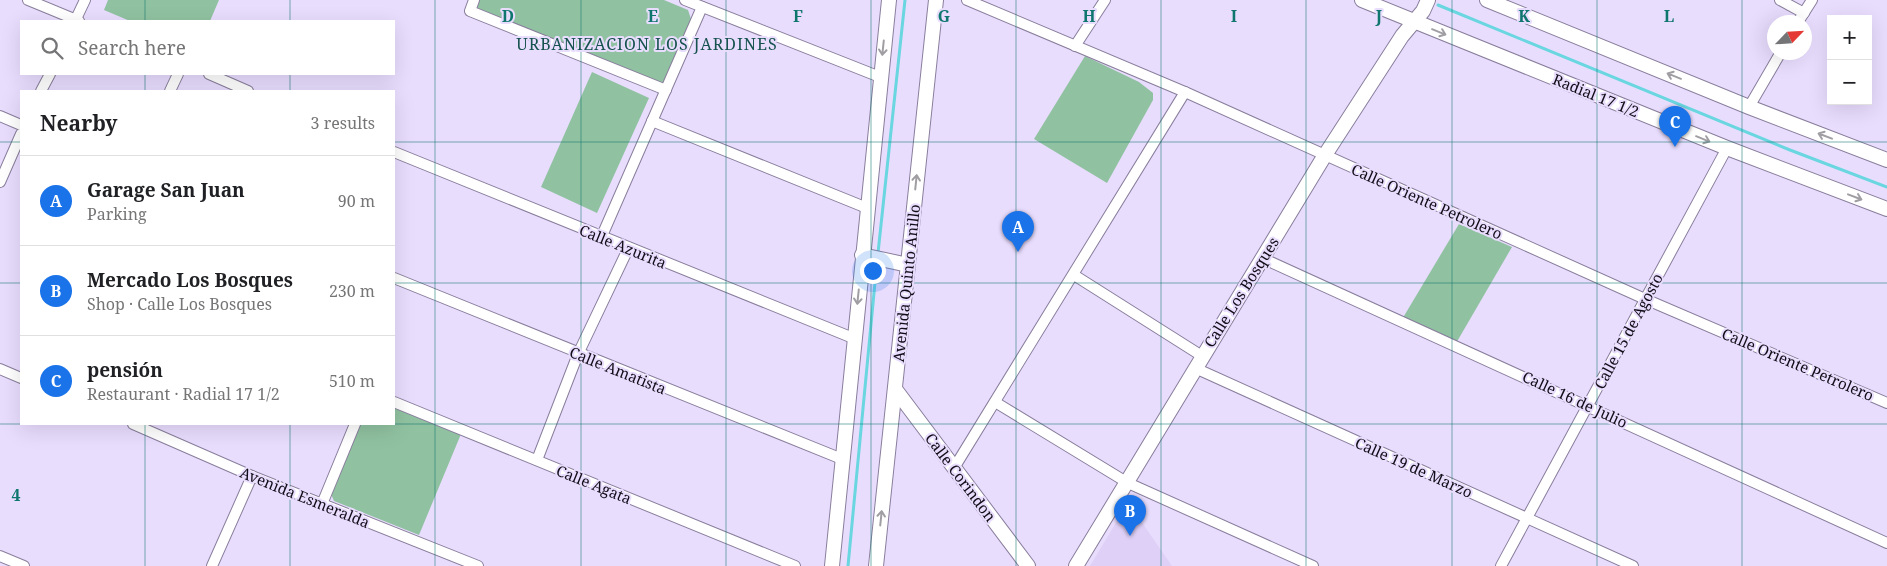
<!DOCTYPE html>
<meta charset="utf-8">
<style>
:root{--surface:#fff;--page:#f6f6f6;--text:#202124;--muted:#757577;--line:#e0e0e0;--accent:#1a73e8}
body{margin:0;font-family:"Noto Serif",serif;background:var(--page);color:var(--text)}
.controls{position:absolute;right:15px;top:15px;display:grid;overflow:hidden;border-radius:0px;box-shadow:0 5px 20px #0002}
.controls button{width:45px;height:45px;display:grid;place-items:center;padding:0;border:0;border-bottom:1px solid var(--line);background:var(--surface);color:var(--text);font:25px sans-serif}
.compass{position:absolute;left:1767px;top:15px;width:45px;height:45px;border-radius:50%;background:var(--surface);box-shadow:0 5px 20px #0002;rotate:65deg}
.you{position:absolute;left:872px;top:270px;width:18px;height:18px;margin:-12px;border:4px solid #fff;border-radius:50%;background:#1a73e8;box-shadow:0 0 0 8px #1a73e833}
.badge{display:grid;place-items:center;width:32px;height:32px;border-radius:50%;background:var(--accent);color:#fff;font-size:16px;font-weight:700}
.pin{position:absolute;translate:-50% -41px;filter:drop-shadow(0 1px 2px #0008)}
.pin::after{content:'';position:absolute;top:26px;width:18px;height:15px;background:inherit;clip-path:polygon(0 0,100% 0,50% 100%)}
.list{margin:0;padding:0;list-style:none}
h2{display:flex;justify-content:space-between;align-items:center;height:65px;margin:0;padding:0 20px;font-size:21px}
h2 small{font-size:16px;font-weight:400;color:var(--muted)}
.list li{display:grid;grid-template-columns:32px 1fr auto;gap:15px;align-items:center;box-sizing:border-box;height:90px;padding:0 20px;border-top:1px solid var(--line)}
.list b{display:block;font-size:19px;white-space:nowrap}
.list p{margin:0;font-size:16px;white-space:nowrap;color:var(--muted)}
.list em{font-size:16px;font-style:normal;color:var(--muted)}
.icon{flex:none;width:28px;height:28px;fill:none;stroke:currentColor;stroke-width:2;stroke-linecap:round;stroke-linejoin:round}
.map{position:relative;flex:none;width:1887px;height:566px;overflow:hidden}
.search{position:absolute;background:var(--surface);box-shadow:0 5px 20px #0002;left:20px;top:20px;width:375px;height:55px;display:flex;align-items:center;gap:12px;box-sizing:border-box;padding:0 18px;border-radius:0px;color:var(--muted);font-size:19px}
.panel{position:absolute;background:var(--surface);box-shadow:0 5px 20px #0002;left:20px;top:90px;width:375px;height:335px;border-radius:0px}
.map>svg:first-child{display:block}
.built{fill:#dfd0f7}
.green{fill:#90c2a1}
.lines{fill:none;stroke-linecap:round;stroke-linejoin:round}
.stream{stroke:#69d6e0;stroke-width:3}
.street-casing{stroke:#897e9c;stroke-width:12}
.secondary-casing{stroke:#897e9c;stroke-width:16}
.street{stroke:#fff;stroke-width:10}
.secondary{stroke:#fff;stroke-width:14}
.oneway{stroke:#a09ea3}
.grid{fill:none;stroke:#0f766e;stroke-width:1;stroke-opacity:0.55}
.labels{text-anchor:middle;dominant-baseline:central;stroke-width:4;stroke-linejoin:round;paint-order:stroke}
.street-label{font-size:15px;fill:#110d18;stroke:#e9ddfe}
.neighbourhood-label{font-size:16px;letter-spacing:1px;fill:#16524e;stroke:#e9ddfe}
.grid-label{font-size:16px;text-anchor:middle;font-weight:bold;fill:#0f766e;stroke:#e9ddfe;stroke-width:4;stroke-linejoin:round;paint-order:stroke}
</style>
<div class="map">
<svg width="1887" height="566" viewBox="0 0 1887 566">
<rect width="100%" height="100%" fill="#e9ddfe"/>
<path class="built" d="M1130,505L1172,566H1090L1126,506Z"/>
<g class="green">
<path d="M108,0H219L210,21H130L104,10Z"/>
<path d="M477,0H664L688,10L691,19L665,82L662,83L475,9Z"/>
<path d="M1085,56L1139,82L1153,93V100L1107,183L1034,139Z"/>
<path d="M592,72L649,98L597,213L541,187Z"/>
<path d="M1459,224L1512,247L1455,345L1401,321Z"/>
<path d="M394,406L461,434L419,535L334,501L331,494L361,424H394Z"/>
</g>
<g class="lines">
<g class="stream">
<path d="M1438,5L1790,150L1887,187"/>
<path d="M878,253L905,0"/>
<path d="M848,566L876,272"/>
</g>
<defs>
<g id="street">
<path d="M28,0L79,21"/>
<path d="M474,0L470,11L666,90"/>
<path d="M685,0L880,77"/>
<path d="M967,0L1185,92L1645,299L1887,403"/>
<path d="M1780,0L1804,13"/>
<path d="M75,21L85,0"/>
<path d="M1798,22L1812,0"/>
<path d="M1075,46L1105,0"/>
<path d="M209,74L248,91"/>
<path d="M41,91L50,74"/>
<path d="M170,91L178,74"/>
<path d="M1749,107L1781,52"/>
<path d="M0,116L21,125"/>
<path d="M652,121L867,208"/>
<path d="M394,152L853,338"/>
<path d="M0,182L21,134"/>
<path d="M601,238L702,7"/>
<path d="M1262,258L1887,543"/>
<path d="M1074,275L1202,356"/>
<path d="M394,278L842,459"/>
<path d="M1195,368L1633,566"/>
<path d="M0,369L21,378"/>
<path d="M394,402L795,566"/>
<path d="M995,402L1128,483L1313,566"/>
<path d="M133,424L252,476L478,566"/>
<path d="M537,460L578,354L628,249"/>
<path d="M954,468L1185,92"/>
<path d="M322,504L355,424"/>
<path d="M0,556L24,566"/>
<path d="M212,566L252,476"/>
<path d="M1501,566L1727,148"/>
</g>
<g id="secondary">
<path d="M1362,0L1727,148L1887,209"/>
<path d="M1487,0L1749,107L1887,160"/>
<path d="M862,255L908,265"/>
<path d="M895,389L1028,566"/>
<path d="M832,566L889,0"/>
<path d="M876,566L936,0"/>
<path d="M1076,566L1325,155L1402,36L1423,11L1428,0"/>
</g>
</defs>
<use href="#street" class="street-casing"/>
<use href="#secondary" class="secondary-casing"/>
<use href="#street" class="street"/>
<use href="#secondary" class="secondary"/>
</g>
<defs><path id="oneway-shaft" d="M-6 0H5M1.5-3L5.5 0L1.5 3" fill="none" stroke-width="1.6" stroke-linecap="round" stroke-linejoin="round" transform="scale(1.25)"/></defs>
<g class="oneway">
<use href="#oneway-shaft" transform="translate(1439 32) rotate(22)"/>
<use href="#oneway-shaft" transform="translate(883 48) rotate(96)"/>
<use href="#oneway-shaft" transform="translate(1674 76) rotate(-158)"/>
<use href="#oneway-shaft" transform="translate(1825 136) rotate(-159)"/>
<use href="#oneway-shaft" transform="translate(1703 139) rotate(22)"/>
<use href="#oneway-shaft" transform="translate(916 182) rotate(-84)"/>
<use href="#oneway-shaft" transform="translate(1855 197) rotate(21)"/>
<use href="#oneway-shaft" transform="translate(858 297) rotate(96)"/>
<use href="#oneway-shaft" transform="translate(881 518) rotate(-84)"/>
</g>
<path class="grid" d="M145,0V21M290,0V21M435,0V566M581,0V566M726,0V566M871,0V566M1016,0V566M1161,0V566M1306,0V566M1452,0V566M1597,0V566M1742,0V566M145,74V91M290,74V91M0,142H21M394,142H1887M0,283H21M394,283H1887M0,424H1887M145,424V566M290,424V566"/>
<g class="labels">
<g class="street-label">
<text transform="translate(1596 95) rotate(22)">Radial 17 1/2</text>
<text transform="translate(1427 201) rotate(24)">Calle Oriente Petrolero</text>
<text transform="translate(623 246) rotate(22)">Calle Azurita</text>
<text transform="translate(906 283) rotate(-84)">Avenida Quinto Anillo</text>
<text transform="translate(1241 292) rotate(-58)">Calle Los Bosques</text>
<text transform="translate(1628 331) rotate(-62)">Calle 15 de Agosto</text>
<text transform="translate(1798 364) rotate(23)">Calle Oriente Petrolero</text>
<text transform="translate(618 370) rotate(22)">Calle Amatista</text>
<text transform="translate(1575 399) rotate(25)">Calle 16 de Julio</text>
<text transform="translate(1414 467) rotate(24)">Calle 19 de Marzo</text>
<text transform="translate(961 477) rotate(53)">Calle Corindon</text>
<text transform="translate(594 484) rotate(22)">Calle Agata</text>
<text transform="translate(305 497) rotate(22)">Avenida Esmeralda</text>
</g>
<g class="neighbourhood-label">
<text x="647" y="44">URBANIZACION LOS JARDINES</text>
</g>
</g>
<g class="grid-label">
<text x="508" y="22">D</text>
<text x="653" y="22">E</text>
<text x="798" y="22">F</text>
<text x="944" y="22">G</text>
<text x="1089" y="22">H</text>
<text x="1234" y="22">I</text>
<text x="1379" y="22">J</text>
<text x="1524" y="22">K</text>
<text x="1669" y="22">L</text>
<text x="16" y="501">4</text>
</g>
</svg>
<div class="controls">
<button>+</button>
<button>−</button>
</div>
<svg class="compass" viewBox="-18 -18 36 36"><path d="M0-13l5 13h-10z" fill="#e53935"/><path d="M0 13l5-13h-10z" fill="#757577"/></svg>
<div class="you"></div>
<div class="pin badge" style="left:1018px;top:252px">A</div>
<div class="pin badge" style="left:1130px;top:536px">B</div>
<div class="pin badge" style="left:1675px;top:147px">C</div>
<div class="search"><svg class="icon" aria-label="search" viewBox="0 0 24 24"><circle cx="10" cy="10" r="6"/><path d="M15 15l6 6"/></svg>Search here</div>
<section class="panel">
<h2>Nearby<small>3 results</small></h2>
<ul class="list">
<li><span class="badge">A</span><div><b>Garage San Juan</b><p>Parking</p></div><em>90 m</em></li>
<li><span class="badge">B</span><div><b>Mercado Los Bosques</b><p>Shop · Calle Los Bosques</p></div><em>230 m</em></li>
<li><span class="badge">C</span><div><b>pensión</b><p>Restaurant · Radial 17 1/2</p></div><em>510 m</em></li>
</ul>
</section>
</div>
